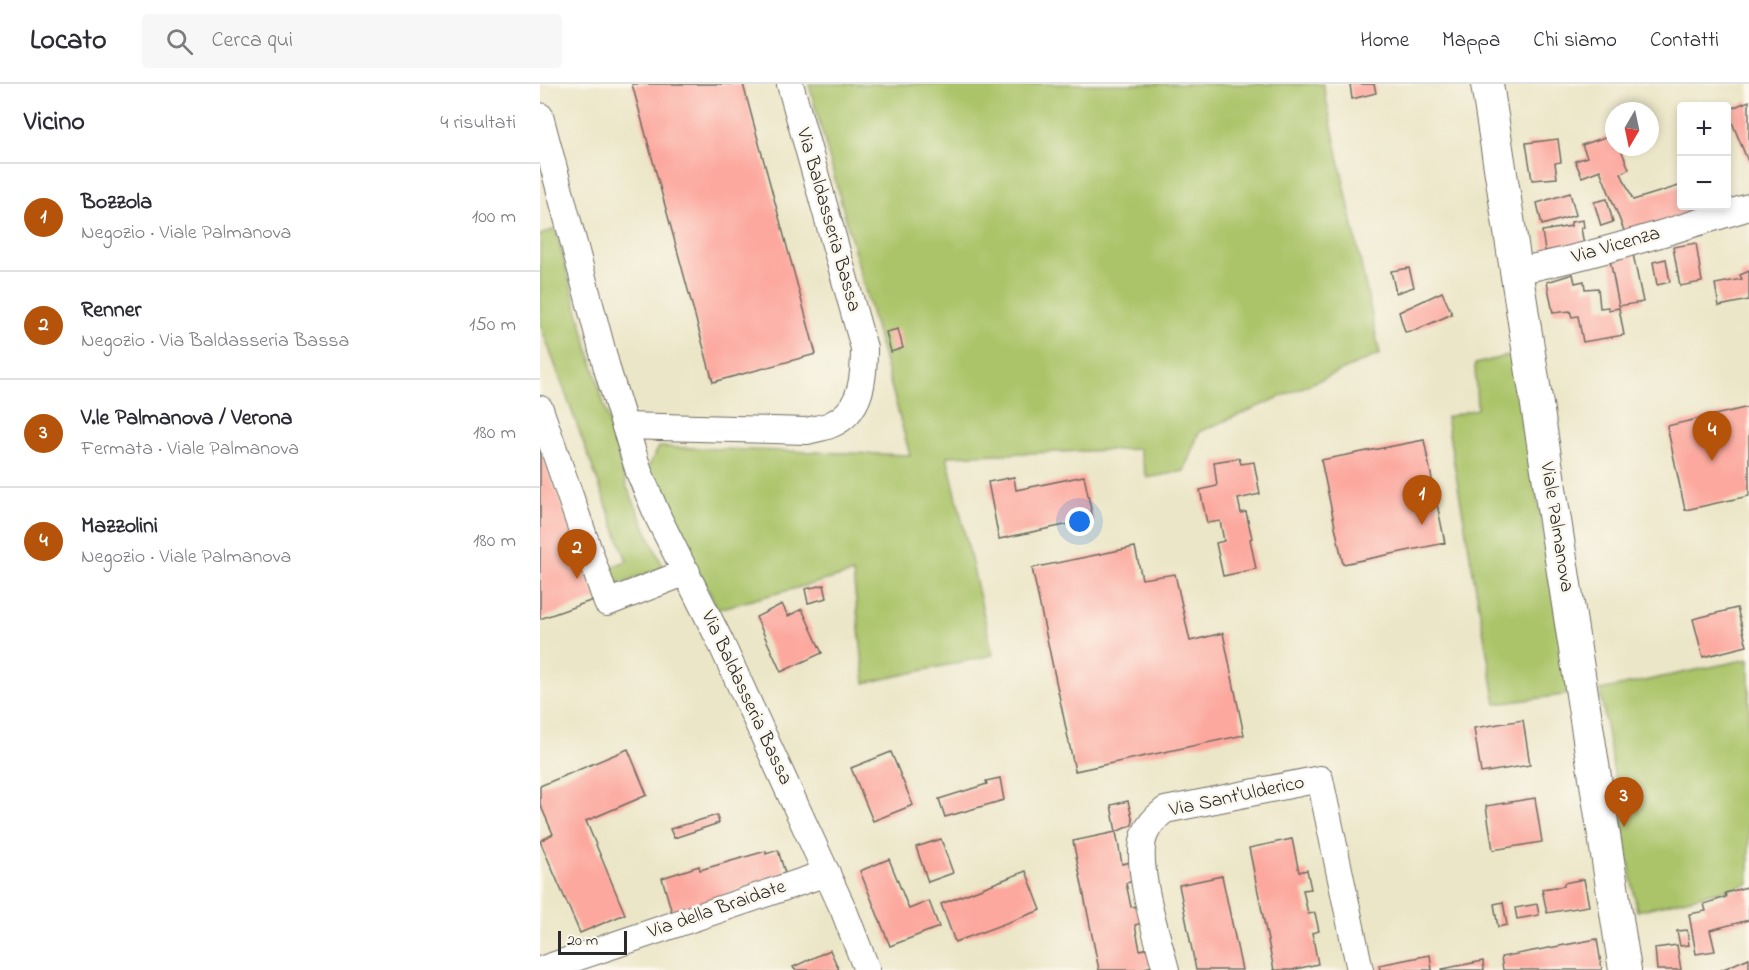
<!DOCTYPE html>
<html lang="it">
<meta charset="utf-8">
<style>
:root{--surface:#fff;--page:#f7f7f7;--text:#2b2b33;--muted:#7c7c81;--line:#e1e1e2;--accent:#b45309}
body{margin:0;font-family:"Indie Flower",sans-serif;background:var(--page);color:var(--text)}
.controls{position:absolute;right:18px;top:18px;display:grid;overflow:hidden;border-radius:6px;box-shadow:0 3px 9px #0003}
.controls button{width:54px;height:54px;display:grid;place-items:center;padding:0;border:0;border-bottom:2px solid var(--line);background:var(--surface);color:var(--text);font:30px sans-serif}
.compass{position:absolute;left:1065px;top:18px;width:54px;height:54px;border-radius:50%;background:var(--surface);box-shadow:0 3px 9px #0003;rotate:189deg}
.scale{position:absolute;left:18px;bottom:15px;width:69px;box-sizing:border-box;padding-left:6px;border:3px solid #2b2b2b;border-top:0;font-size:16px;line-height:21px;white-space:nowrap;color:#2b2b2b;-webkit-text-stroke:4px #fbf7ec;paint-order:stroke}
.you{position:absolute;left:540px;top:438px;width:21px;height:21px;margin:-15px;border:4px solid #fff;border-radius:50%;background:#1a73e8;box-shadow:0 0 0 9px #1a73e833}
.badge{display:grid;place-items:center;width:39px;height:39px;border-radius:50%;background:var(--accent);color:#fff;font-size:20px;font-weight:700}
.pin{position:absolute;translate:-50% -50px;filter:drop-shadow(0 2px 3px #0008)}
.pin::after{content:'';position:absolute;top:32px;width:21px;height:18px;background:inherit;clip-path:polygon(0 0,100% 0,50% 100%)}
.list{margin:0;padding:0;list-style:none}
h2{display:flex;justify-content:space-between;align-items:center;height:78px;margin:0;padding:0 24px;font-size:26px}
h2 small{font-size:20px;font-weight:400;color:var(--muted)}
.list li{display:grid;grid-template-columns:39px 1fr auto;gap:18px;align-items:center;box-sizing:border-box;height:108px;padding:0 24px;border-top:2px solid var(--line)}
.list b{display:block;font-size:22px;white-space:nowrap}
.list p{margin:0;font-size:20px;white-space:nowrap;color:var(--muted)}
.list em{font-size:20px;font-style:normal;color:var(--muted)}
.icon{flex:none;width:33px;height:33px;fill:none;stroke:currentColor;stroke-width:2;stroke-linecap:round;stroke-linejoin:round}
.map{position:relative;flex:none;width:1209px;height:886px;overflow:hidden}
header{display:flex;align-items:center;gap:36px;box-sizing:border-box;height:84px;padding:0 30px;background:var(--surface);border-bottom:2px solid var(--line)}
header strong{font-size:28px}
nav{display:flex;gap:33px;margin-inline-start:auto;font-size:21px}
.search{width:420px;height:54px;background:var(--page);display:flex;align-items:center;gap:15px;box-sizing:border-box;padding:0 21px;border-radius:6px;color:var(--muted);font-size:22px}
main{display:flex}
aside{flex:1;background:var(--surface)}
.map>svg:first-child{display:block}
.green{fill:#abc469;stroke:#6b784a;stroke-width:1.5}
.building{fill:#fca89e}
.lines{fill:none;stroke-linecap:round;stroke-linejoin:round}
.minor-casing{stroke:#6f6c62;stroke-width:28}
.major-casing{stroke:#6f6c62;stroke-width:34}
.minor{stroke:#fff;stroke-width:26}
.major{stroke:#fff;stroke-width:32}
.labels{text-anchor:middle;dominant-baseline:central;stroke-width:5;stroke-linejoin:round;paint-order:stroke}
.street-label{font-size:20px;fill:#2b2b2b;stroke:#fbf7ec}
</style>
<header>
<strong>Locato</strong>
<div class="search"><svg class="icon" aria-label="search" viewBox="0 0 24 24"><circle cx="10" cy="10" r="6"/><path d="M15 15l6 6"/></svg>Cerca qui</div>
<nav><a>Home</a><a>Mappa</a><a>Chi siamo</a><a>Contatti</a></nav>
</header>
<main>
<aside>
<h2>Vicino<small>4 risultati</small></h2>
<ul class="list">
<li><span class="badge">1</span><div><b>Bozzola</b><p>Negozio · Viale Palmanova</p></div><em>100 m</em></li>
<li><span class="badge">2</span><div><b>Renner</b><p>Negozio · Via Baldasseria Bassa</p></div><em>150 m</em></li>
<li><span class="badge">3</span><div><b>V.le Palmanova / Verona</b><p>Fermata · Viale Palmanova</p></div><em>180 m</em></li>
<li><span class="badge">4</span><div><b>Mazzolini</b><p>Negozio · Viale Palmanova</p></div><em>180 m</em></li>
</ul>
</aside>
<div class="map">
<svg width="1209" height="886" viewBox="0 0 1209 886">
<rect width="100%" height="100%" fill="#fbf7ec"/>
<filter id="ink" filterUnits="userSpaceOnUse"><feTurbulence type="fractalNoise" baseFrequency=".0167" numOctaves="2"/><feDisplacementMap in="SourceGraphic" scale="12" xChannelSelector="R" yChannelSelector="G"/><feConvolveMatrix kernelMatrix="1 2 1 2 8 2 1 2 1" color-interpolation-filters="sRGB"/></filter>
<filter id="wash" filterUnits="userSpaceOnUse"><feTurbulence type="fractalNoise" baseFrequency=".008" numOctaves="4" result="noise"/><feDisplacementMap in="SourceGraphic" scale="24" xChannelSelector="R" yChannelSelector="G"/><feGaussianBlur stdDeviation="1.35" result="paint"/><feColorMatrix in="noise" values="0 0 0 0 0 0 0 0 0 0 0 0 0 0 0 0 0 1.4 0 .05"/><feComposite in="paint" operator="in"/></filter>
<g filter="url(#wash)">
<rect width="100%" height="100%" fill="#ece6c8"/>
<g class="green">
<path d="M269,0H783L840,270L659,348L644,387L607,394L599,365L407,372L453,571L325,599L313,489L178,525L107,385L119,363L370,371Z"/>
<path d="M15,145L87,403L123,483L78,501L71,483L87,477L0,240V151Z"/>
<path d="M974,270L1029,610L956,620L906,333L937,325L935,280Z"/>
<path d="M1209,575V800L1097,827L1060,606Z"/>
</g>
<g id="blocks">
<g class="building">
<path d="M92,0H203L276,270L173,298Z"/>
<path d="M810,0H834L836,9L812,15Z"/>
<path d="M1209,17V80L1187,26Z"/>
<path d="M1074,50V63H1080L1089,85L1081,89L1093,116L1142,101V122H1170L1085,149L1060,86L1042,93L1035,77L1047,73L1042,61Z"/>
<path d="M1018,55L1021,78L1015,79L1017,94L992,96L986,59Z"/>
<path d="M1030,109L1036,131L1002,141L997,119Z"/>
<path d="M1067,115L1073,138L1061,142L1054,118Z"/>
<path d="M1043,136L1044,144H1041L1044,161L1005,167L1002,147L1031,142V138Z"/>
<path d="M1156,159L1162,198L1140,202L1133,163Z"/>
<path d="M1093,170L1103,218L1079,222L1070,176Z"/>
<path d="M1126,175L1130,198L1117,201L1113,178Z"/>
<path d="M869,184L874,203L856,209L851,187Z"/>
<path d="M1209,187V216L1179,222L1175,200L1202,195L1200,191Z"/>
<path d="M1033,190L1035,199L1044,197L1045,205L1058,204L1060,224L1068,223L1069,226L1079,224L1084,251L1043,258L1038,232L1032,233L1030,227L1013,229L1007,198Z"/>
<path d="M902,208L912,230L876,246L865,248L859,228Z"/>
<path d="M358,245L363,264L351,268L346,248Z"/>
<path d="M1209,323V412L1145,426L1127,342Z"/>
<path d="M884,356L905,459L803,480L781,376Z"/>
<path d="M0,364L56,515L0,535Z"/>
<path d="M699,374L701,380L714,378L720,410L698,415L701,429L706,428L712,454L710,455L716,485L683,492L676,459L684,457L680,437L667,439L660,406L677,402L674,378Z"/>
<path d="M544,392L553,435L459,455L448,398L474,393L476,406Z"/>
<path d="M595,463L602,495L635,490L650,557L683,549L704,651L535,687L492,484Z"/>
<path d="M284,501L287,514L268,519L265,505Z"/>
<path d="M242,520L248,532L262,525L282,569L241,588L216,533Z"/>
<path d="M1197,524L1207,562L1163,573L1153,535Z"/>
<path d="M983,636L990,681L941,689L934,644Z"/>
<path d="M88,665L107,711L46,737L85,830L40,849L0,757L13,750L0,720V702Z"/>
<path d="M351,668L373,721L333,737L311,684Z"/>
<path d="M460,694L464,716L405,733L399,715L447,700L446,697Z"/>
<path d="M995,714L1002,758L953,766L946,722Z"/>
<path d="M588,717L593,737L592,741L576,748L571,721Z"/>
<path d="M177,731L179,739L134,754L130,745Z"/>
<path d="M576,748L582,780L591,778L594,797L586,799L591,823L598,822L602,839L595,841L600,866L609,864L612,882L604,884V886H559L533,757Z"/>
<path d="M401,755L413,789L388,798L376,763Z"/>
<path d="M752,755L759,788L767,786L771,805L763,806L768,830L775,829L779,847L772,849L778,880L752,886H734L709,764Z"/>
<path d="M238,766L245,789L235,793V795L132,829L122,794L159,782L160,786L226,767V770Z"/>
<path d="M349,775L369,825L389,817L399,843L350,862L320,787Z"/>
<path d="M486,787L501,826L415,858L401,820Z"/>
<path d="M682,792L702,886H656L639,801Z"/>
<path d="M1044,795L1049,822L1007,829L1002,805L1024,802V799Z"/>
<path d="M1207,803L1209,814V836L1170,846L1175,867L1156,870L1149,830L1166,827L1164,820L1186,813L1185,809Z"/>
<path d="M963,818L967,841L958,843L954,820Z"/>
<path d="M997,820L999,831L977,835L975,824Z"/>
<path d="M1147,846L1149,861L1140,862L1137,847Z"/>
<path d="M1057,855L1062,886H963L961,873Z"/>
<path d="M1137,861L1141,886H1117L1115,864Z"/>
<path d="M290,866L299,886H255L253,883Z"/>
<path d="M890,871L892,886H840L839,881Z"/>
<path d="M1209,874V886H1181Z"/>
<path d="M943,877L944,886H902V885Z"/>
</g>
</g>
</g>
<g filter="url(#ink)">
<use href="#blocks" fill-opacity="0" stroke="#6f6c62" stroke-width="1.5"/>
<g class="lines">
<defs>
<g id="minor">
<path d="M0,32L68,288L99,388L119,435L180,557L304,827L327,886"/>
<path d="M976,187C1055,172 1132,146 1209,123"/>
<path d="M0,325L67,519L147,488"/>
<path d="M85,342L267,347C274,345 283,344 290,341C322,328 324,294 324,264L250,0"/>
<path d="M0,886L287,789"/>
<path d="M626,886C618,855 593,778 605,750C609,740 616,733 625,726L780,695L820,886"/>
</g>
<path id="major" d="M947,0L1085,886"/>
</defs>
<use href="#minor" class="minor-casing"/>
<use href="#major" class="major-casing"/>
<use href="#minor" class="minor"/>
<use href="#major" class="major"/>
</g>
</g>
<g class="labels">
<g class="street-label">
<text transform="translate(288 136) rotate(74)">Via Baldasseria Bassa</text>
<text transform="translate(1076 162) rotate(-16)">Via Vicenza</text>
<text transform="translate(1016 443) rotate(81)">Viale Palmanova</text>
<text transform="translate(206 614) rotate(65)">Via Baldasseria Bassa</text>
<text transform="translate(697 713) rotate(-12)">Via Sant'Ulderico</text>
<text transform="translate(177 826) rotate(-19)">Via della Braidate</text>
</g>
</g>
</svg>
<div class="controls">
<button>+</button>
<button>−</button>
</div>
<svg class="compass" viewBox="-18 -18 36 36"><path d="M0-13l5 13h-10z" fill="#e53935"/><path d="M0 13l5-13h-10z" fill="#7c7c81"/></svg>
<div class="scale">20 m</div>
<div class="you"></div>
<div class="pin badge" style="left:882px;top:441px">1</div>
<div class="pin badge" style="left:37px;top:495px">2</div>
<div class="pin badge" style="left:1084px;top:743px">3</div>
<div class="pin badge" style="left:1172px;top:377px">4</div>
</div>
</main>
